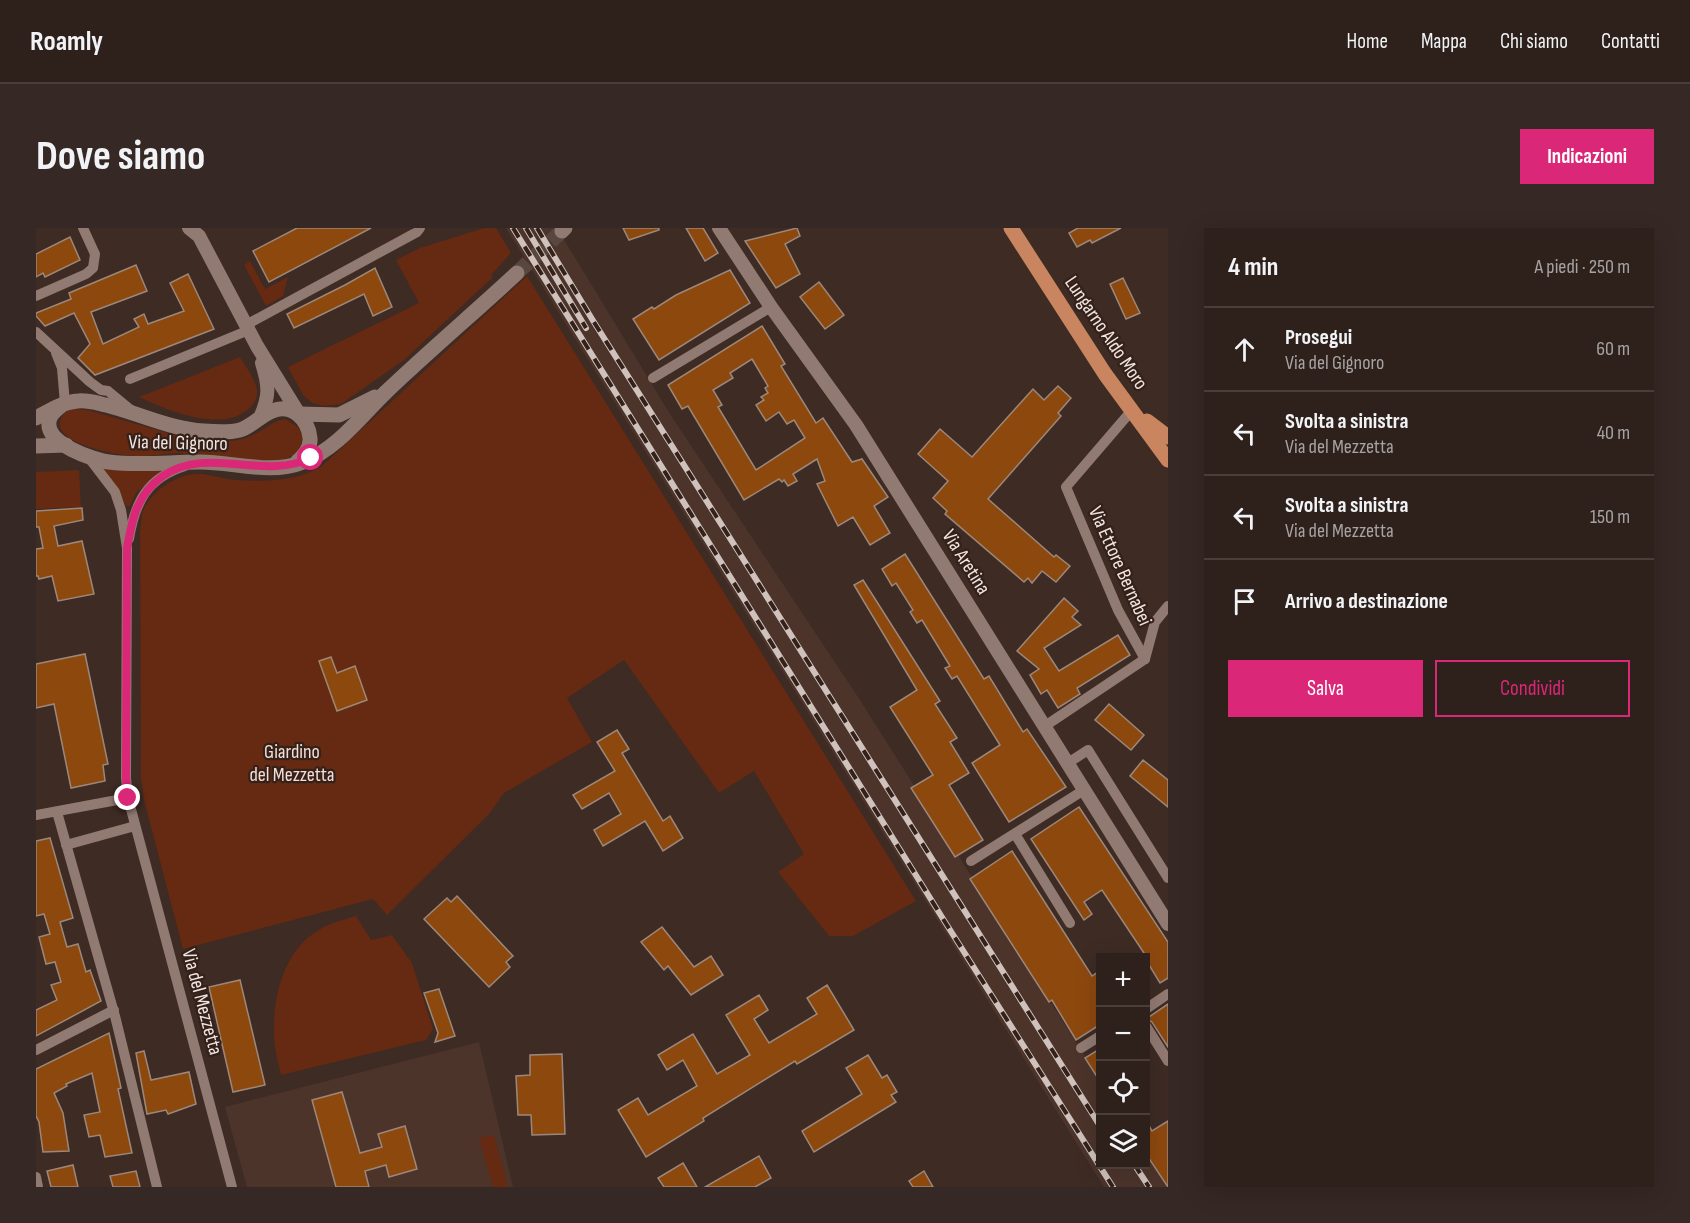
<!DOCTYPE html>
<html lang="it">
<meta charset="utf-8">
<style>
:root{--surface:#2e201b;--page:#362824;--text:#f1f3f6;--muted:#a7a3a3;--line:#493e3a;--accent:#db2777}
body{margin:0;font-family:"Sofia Sans Condensed",sans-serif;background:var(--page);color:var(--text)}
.controls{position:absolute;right:18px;bottom:18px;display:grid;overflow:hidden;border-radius:0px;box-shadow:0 6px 24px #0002}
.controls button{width:54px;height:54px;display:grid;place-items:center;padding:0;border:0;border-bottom:2px solid var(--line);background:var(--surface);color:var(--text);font:30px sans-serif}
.stop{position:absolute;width:18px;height:18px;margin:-14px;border:4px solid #db2777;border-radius:50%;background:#fff}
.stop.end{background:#db2777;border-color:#fff;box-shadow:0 2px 6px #0008}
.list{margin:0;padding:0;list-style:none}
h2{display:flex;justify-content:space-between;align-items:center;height:78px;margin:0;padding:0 24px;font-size:26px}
h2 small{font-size:20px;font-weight:400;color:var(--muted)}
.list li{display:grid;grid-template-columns:39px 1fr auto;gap:18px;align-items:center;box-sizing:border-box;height:84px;padding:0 24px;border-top:2px solid var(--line)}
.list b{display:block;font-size:22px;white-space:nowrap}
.list p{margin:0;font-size:20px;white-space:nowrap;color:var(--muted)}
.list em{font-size:20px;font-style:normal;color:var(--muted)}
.actions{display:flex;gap:12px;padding:18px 24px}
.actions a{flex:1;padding:14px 0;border:2px solid var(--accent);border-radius:0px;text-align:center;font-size:21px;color:var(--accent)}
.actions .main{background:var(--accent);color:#fff}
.icon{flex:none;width:33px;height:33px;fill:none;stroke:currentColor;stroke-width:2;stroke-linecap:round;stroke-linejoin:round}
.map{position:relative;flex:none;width:1132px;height:959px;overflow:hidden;border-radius:0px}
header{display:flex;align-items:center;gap:36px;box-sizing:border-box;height:84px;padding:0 30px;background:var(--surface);border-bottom:2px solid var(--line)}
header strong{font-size:28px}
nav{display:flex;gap:33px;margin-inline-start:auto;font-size:21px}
.intro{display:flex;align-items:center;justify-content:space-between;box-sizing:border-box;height:144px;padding:0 36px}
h1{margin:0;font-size:42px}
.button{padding:15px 27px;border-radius:0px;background:var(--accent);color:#fff;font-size:21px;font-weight:700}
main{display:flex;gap:36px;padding:0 36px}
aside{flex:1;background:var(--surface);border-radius:0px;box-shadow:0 6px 24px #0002}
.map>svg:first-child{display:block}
.built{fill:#4c342b}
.green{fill:#662911}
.building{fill:#8d480e;stroke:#9c887b;stroke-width:1.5;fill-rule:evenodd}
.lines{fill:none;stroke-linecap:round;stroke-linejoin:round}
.secondary-tunnel{stroke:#584740;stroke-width:15;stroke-dasharray:15 8;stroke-linecap:butt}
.minor{stroke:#917a72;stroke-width:10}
.tertiary{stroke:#917a72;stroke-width:14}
.secondary{stroke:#917a72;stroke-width:15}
.primary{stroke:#c9855f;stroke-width:15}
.rail-casing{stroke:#cfc1bc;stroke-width:6}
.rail{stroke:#33211a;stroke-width:4;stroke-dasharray:11;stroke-linecap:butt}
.route{stroke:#db2777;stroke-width:8}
.labels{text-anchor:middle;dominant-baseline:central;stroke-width:4.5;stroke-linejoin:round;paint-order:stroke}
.street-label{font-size:20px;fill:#f2e5e1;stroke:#33211a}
.park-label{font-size:20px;fill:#f5ddd5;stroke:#33211a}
</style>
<header>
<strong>Roamly</strong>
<nav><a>Home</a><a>Mappa</a><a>Chi siamo</a><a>Contatti</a></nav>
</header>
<div class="intro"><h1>Dove siamo</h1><a class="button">Indicazioni</a></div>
<main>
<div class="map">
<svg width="1132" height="959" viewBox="0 0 1132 959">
<rect width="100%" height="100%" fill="#3d2b24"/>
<g class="built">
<path d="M470,0H521L634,186L824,472L1064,852V936H1110V924L1132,959H1068Z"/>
<path d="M443,814L477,959H211L189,879Z"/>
</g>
<g class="green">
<path d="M448,0H460L475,25L456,46V50L368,132L305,176L288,178L276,175L267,167L252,139L383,75L360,32L384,20Z"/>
<path d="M214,33L229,61L252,49L247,68L230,78L208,37Z"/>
<path d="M491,48L880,673L817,708H793L742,644L768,626L718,543L683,565L588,432L531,470L556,514L468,565L453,586L351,687L337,671L147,721L108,572L105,550L104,302C105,296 105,289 107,283C114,264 139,248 158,246C169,245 180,249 191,251C223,254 258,255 286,238Z"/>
<path d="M204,129C210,139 220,152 221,163C222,171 217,178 210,183C182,204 131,182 103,169Z"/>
<path d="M37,181L52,182L156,212C177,214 200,216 219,206C230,201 236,193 249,191L262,199C276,224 257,230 236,233C211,231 186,229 162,228C154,227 146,225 139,225C128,226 117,228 106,228C89,229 19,218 24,193C26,186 30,183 37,181Z"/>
<path d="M129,240L100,265L94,278H90L84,265L66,241Z"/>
<path d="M43,242L45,279L0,281V244Z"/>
<path d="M320,688L335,712L356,707L376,735L397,801L390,812L245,847C244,840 241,833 240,825C233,784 243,726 281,703C293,695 306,692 320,688Z"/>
<path d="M458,907L472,959H457L443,910Z"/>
</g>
<g class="building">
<path d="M261,0H335L233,54L217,23Z"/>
<path d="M587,0H623V2L593,12Z"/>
<path d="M650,0H667L682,25L669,33Z"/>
<path d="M761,0L764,8L749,16L764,46L740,60L709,13Z"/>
<path d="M1042,0H1085L1056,15L1054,12L1041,19L1033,5Z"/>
<path d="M34,9L44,32L9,49L7,45L0,49V26Z"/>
<path d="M100,37L111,63L55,84L67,116L103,99L98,91L108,86L112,96L148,83L134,55L152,46L178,101L59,147L42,130L54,116L38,85L9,98L0,88V85L35,71L33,65Z"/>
<path d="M339,40L356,79L337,88L328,66L258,100L251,86L309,57Z"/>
<path d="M694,42L714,75L623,132L597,91L616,79L618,81L640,67Z"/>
<path d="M1087,50L1104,85L1090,91L1074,56Z"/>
<path d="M783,54L808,87L789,101L764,69Z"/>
<path d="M726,98L749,136L745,138L780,195L787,190L816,234L826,231L852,269L838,278L854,305L834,317L817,289L802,298L781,256L789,253L781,231L757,246L761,253L752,258L748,252L746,254L743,251L708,272L652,178L646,181L632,157ZM716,131L732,158L729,160L732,165L725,169L728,172L720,177L730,193L743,184L751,196L758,192L769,210L720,242L682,179L686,177L677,162L697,150L694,145Z"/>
<path d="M1022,158L1035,170L1022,185L1025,188L952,271L1018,329L1020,327L1034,338L1020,354L1006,343L996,355L992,350L988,354L909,286L911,283L897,270L912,253L882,226L904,201L936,229L997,161L1008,172Z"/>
<path d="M46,280L47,292L18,298L22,318L46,313L58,366L22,373L16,348L3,351L2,348H0V321L7,320L3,299H0V283Z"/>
<path d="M869,326L948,451L953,448L987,504L991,501L1030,559L973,594L936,535L964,517L921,448L916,451L909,440L914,438L886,392L881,395L874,384L877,382L860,355L856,358L846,341Z"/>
<path d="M827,352L904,473L899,476L921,510L914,514L933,545L913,557L947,612L919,629L875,560L897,547L854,479L881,462L818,357Z"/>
<path d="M1028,370L1042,383L1036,389L1045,397L1008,420L1023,443L1082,407L1094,427L1041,460L1044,466L1022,480L1011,462L1005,466L994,447L1003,441L981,423Z"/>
<path d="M49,426L72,536L67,537L69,553L35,560L18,476L0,480V436Z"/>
<path d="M295,429L301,445L319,438L331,472L301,483L283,433Z"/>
<path d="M1073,476L1108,507L1095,522L1059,492Z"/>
<path d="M581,502L593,521L586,525L627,593L634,588L647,610L627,623L609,593L567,618L558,602L585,586L573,565L546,581L537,567L579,543L561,514Z"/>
<path d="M1107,532L1132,552V579L1094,548Z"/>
<path d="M1043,579L1132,714V750L1124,755L1110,732V728L1066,662L1048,674L1056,686L1048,692L995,611Z"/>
<path d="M14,610L37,690L24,694L31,719L42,716L50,744L54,742L65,773L0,808V782L21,772L15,757L25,754L19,734L10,736L3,709L14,706L8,686L0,688V613Z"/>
<path d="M976,623L1056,748L1065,742V796L1040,812L1016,772L1013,774L934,651Z"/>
<path d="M421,668L477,728L470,734L474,739L453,759L388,691L411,670L415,674Z"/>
<path d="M626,699L658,739L675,728L687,747L655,767L632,738L628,742L605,714Z"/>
<path d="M204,752L229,857L197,864L173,759Z"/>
<path d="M791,757L818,802L761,836L759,833L667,890L668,893L610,929L582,882L602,870L612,887L661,858L647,832L631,842L622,827L657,806L681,846L714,827L690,787L723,767L732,782L718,791L733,815L781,786L771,770Z"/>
<path d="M403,761L419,808L399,814L402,805L388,765Z"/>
<path d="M1132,776V819L1116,794L1110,791Z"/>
<path d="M73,805L85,860L82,861L96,925L69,929L64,907L53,909L48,887L64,884L56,845L30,856L31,858L18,865L27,885L33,923L7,924L3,894L0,888V841Z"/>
<path d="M1065,820V855L1049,830Z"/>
<path d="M108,823L115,852L153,844L160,876L132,886L130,882L111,886L100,825Z"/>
<path d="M526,826L529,906L496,907L495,887H482L480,848L494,847V827Z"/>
<path d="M832,827L846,850L851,847L861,864L855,867L860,874L778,924L766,903L826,866L810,840Z"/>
<path d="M306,864L324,925L346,919L342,906L369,898L381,941L353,949L350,937L329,943L333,959H300L276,872Z"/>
<path d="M1110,892L1116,903L1132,893V959L1110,926Z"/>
<path d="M723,928L735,950L719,959H669Z"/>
<path d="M647,935L661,959H628L622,950Z"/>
<path d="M37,937L42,959H15L11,943Z"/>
<path d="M100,943L104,959H77L74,948Z"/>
<path d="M888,943L897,959H877L873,953Z"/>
</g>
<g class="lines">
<path class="secondary-tunnel" d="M481,45L526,3"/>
<g class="minor">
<path d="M0,68L50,46L57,40L59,26L47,0"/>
<path d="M210,97L381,4L384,0"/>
<path d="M0,104L54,154L65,162L72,163L95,182"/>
<path d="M20,125L26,140L29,176"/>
<path d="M617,150L735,79"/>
<path d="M94,151L213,102"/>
<path d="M1097,181L1030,259L1082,382L1109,431"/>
<path d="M53,230L79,264L85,282L91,320L90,550L92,570L196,959"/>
<path d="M93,311C99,274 111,250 149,238"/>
<path d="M1109,431L1119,394L1132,378"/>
<path d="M1009,498L1109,431"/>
<path d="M1032,535L1052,522L1132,650"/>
<path d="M21,584L79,788L121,959"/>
<path d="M0,587L92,570"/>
<path d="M979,606L1034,695"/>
<path d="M30,617L99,598"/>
<path d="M935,633L1048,562"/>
<path d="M1110,781L1132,766"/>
<path d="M1110,798L1132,833"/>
<path d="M1045,820L1064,808"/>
<path d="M0,822L78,782"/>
<path d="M0,949L2,959"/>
</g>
<g class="tertiary">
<path d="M153,0L163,8L221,118L263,186"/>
<path d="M683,0L735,79L820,197L1132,696"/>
<path d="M224,190C234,167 233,158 226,135"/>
</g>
<g class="secondary">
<path d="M526,3L529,0"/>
<path d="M26,177C21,181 13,187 13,194C10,216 57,232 73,234C103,238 134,234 164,234C198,234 235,247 267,234C301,221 325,188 350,164C393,123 438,85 481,45"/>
<path d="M263,186L303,187L339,169"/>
<path d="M0,190C13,183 27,174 42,173C51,172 61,175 70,177C102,185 134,201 168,203C180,204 192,205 204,202C216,198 224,188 236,183C256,175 272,191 274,210C275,220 268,228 261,234"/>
<path d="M0,218L30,217"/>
</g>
<g class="primary">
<path d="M975,0L1069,146L1132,232"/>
<path d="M1111,193L1132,209"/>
</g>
<defs>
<g id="rail">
<path d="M477,0L909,694L1077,959"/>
<path d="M490,0L550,100"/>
<path d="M501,0L556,91L1064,898"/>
<path d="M1098,936L1113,959"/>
</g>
</defs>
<use href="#rail" class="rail-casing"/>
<use href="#rail" class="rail"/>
</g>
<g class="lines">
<path class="route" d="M92,570L90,550L91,320C96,291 101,266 127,248C172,217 227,253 275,230"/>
</g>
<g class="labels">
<g class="street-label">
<text transform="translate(1070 105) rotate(56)">Lungarno Aldo Moro</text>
<text transform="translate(142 215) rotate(1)">Via del Gignoro</text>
<text transform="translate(930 334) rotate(58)">Via Aretina</text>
<text transform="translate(1084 338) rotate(66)">Via Ettore Bernabei</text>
<text transform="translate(166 774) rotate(75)">Via del Mezzetta</text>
</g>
<g class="park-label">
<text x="256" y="524">Giardino<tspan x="256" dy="23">del Mezzetta</tspan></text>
</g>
</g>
</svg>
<div class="controls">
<button>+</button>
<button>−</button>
<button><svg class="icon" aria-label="locate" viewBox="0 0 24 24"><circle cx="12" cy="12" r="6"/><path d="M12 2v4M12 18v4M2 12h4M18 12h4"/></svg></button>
<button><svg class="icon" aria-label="layers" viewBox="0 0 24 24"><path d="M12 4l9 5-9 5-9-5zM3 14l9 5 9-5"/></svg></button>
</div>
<div class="stop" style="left:275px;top:230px"></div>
<div class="stop end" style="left:92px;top:570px"></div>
</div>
<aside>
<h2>4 min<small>A piedi · 250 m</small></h2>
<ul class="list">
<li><svg class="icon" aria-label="ahead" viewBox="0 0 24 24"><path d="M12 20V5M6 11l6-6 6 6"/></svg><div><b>Prosegui</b><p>Via del Gignoro</p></div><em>60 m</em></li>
<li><svg class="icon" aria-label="left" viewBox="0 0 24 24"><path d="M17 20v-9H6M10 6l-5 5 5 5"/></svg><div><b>Svolta a sinistra</b><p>Via del Mezzetta</p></div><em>40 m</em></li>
<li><svg class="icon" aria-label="left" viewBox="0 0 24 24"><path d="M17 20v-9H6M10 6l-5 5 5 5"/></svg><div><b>Svolta a sinistra</b><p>Via del Mezzetta</p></div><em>150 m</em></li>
<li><svg class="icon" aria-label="arrive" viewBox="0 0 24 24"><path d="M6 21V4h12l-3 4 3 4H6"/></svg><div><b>Arrivo a destinazione</b></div></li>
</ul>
<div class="actions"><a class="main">Salva</a><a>Condividi</a></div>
</aside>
</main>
